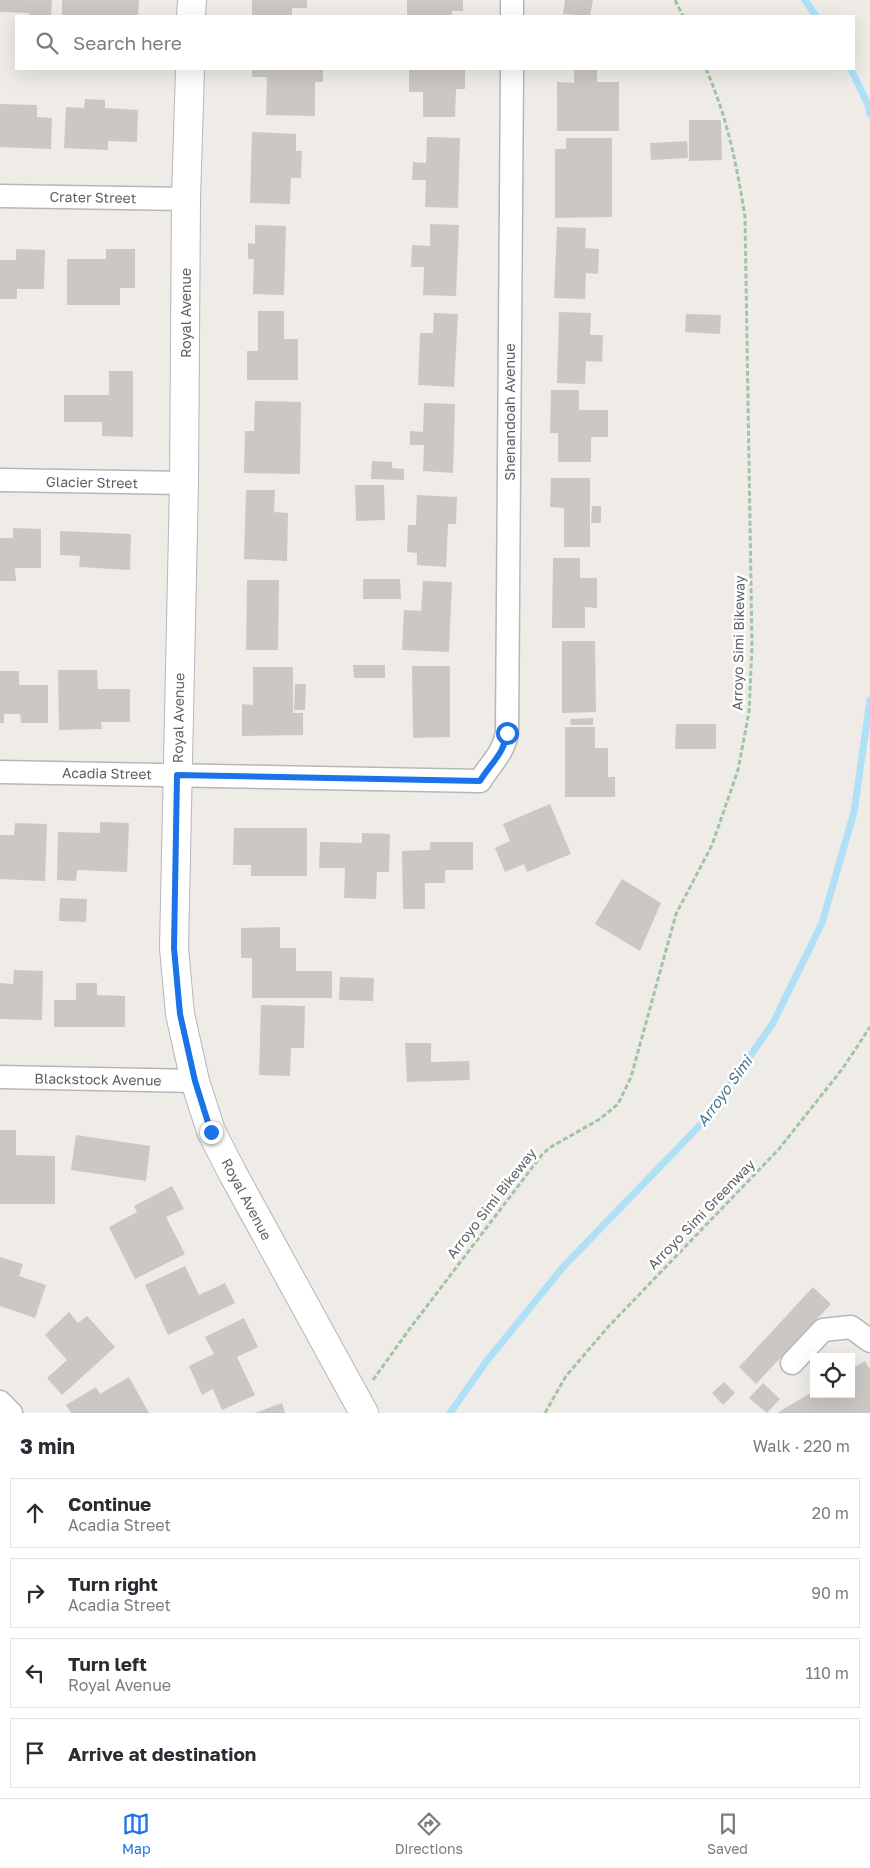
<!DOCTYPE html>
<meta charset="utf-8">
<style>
:root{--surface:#fff;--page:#f7f7f7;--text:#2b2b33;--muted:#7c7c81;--line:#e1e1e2;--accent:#1a73e8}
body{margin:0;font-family:"Golos Text",sans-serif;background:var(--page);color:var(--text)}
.controls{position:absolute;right:15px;bottom:15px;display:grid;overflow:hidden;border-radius:0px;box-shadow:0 5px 20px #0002}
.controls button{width:45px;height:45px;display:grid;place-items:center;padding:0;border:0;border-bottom:1px solid var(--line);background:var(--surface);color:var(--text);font:25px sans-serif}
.stop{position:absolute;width:15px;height:15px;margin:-11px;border:4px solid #1a73e8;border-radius:50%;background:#fff}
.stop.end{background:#1a73e8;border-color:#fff;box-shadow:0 1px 5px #0008}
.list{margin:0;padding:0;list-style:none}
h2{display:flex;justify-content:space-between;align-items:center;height:65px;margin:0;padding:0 20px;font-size:21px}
h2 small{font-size:16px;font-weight:400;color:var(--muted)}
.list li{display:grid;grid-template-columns:32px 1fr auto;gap:15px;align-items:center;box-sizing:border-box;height:70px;margin:0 10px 10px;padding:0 10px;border:1px solid var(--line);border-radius:0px}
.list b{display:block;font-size:19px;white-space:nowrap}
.list p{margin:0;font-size:16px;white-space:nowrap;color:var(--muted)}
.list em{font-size:16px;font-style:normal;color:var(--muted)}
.icon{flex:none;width:28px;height:28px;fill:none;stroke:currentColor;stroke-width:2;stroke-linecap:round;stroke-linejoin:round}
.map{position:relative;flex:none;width:870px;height:1413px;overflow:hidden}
.search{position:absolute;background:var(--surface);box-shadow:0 5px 20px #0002;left:15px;right:15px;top:15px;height:55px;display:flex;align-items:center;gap:12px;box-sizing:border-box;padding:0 18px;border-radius:0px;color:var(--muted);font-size:19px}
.sheet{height:385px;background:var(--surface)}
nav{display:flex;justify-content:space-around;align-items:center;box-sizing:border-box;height:70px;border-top:1px solid var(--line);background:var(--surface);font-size:14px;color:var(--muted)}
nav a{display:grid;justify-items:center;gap:2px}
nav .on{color:var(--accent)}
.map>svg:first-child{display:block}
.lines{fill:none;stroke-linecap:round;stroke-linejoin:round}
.stream{stroke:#afe0f7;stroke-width:7}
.building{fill:#cbc7c4}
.street-casing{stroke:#b4b7ba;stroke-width:25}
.secondary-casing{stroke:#b3b6ba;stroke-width:30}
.path{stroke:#9fc5a6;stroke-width:3;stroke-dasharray:5 2.5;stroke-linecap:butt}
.street{stroke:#fff;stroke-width:22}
.secondary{stroke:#fff;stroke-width:28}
.route{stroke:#1a73e8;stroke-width:6}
.labels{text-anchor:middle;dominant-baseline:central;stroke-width:5;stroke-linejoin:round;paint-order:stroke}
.street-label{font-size:14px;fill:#5e6266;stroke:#fff}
.water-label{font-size:15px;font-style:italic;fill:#467797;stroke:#fff}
</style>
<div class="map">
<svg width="870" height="1413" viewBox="0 0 870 1413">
<rect width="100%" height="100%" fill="#efece7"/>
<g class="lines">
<g class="stream">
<path d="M805,0L816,16"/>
<path d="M851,69L868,105L870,114"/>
<path d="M450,1413L486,1362L563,1267L707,1118L773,1023L822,923L854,812L870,700"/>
</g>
</g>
<g class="building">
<path d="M0,0H52L51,16H29V13L0,12Z"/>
<path d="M62,0H139L138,16H62Z"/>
<path d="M252,0H307V8H292V16H252Z"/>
<path d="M407,0H463V11H452V16H407Z"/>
<path d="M565,0H593L590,16L563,14Z"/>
<path d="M252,69H323V82H315V116L266,115L267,77H252Z"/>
<path d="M409,69H465V89H456L455,117H423V92H409Z"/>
<path d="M574,69H597V82H619V131H557V82L574,83Z"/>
<path d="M85,99L105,100V108L138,110L137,142L108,141V150L64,148L66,107L84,108Z"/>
<path d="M0,104L37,105V117L52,118L51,149L0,147Z"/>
<path d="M689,120H721L722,160L689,161Z"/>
<path d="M252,132L296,134V151H302L301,178H291L290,204L250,203Z"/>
<path d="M427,137L460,138L458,208L425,207L426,180H412L413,162L426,163Z"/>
<path d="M566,138H612V217L555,218V149H566Z"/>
<path d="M687,141L688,158L651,160L650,143Z"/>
<path d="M430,224L459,225L456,296L423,295L424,267H411L412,245L430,246Z"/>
<path d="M255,225L286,226L284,295L253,294L254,259H248V243L255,244Z"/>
<path d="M557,227L586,228L585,248L599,249L598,274L586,273L585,299L554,298Z"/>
<path d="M16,249L45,250L44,289H17V299H0V260H16Z"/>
<path d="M106,249H135V288H120V305H67V259H106Z"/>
<path d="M258,311H284V339H298V380H247V351H258Z"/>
<path d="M559,312L591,313L590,335H603L602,362L586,361L585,384L557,383Z"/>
<path d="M434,313L458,314L454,387L418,385L420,333H433Z"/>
<path d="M686,314L721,315L720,334L685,332Z"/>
<path d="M109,371H133V437L102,436V422H64V395H109Z"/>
<path d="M551,390H579V410H608V437H591V462H558V433H550Z"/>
<path d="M255,401L301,402L300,474L244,473L245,431H254Z"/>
<path d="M424,403L455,404L453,473L423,471L424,445H410V431L423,432Z"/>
<path d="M372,461L392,462V468L404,469V480L371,479Z"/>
<path d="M551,478H590V547H564V508L550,507Z"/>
<path d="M355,485H384L385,520L356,521Z"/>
<path d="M246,490H275L274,512L288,513L287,561L244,559Z"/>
<path d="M417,495L457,497L456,524H448L446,567L417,565V553L407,552L408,525H416Z"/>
<path d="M592,506H601V523H591Z"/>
<path d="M13,528L41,529V568H15L16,581H0V538H13Z"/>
<path d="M60,531L131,534L130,570L79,567L80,556L60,555Z"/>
<path d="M553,558H580V578H597V608L585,607V628H552Z"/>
<path d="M363,579H400L401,599H363Z"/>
<path d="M247,580H279L278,650H246Z"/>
<path d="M423,581L452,582L449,652L402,650L404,610L421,611Z"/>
<path d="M562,641H595L596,712L562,713Z"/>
<path d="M353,665H385V678H354Z"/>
<path d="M412,666H450V737L413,738Z"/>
<path d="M253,667H293V713H303V735L242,736V704L253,705Z"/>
<path d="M58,670H97L98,689H130V722H101L102,729L59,730Z"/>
<path d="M0,671H19V685H48V723H21L20,714H4V723H0Z"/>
<path d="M295,684H306L305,710H294Z"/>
<path d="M593,718V725H571L570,719Z"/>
<path d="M676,724H716V749H675Z"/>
<path d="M565,727H595V748H608V777H615V797H565Z"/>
<path d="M550,804L571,854L527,872L524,864L505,872L495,848L510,841L503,824Z"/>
<path d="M100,822L129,823L127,872L77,870L76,881L57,880L58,832L100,833Z"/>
<path d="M15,823L47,824L45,881L0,879V835H14Z"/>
<path d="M234,828H307V876H251V865H233Z"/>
<path d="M362,833L390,834L389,872H377L376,899L344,898L345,868H319L320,842L362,843Z"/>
<path d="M430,842H473V870H445V883H425V909H403L402,851L430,850Z"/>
<path d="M622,879L661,903L640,951L595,924Z"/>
<path d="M60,898L87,899L86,922L59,921Z"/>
<path d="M280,927V948H296V971H332V998H252V958H241V928Z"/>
<path d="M14,970L43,971L42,1020L0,1019V983L13,984Z"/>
<path d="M340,977L374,978L373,1001L339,1000Z"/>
<path d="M76,983H97V995L125,996V1027H54V1000H76Z"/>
<path d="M261,1005L305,1006L304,1048H291L290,1076L259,1075Z"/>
<path d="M405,1043H431V1062L469,1061L470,1080L407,1082Z"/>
<path d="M0,1130H16V1155L55,1156V1204H0Z"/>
<path d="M76,1135L150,1146L146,1181L71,1170Z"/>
<path d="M172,1186L184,1209L166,1217L185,1254L135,1279L109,1227L137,1212L134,1206Z"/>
<path d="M0,1257L23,1264L19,1276L46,1285L35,1318L0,1306Z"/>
<path d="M185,1266L199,1295L225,1283L235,1303L168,1335L145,1285Z"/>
<path d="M813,1287L831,1304L756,1384L739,1367Z"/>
<path d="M69,1312L78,1323L87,1316L115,1347L62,1395L47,1378L67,1360L45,1335Z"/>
<path d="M244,1318L258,1347L237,1357L255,1395L222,1410L213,1389L202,1395L189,1366L214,1354L205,1337Z"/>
<path d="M865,1361L870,1369V1413H777L814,1391V1394H851V1369Z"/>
<path d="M129,1377L149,1413H71L66,1405L96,1387L100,1394Z"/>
<path d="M724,1382L735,1393L723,1405L712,1393Z"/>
<path d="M763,1383L780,1399L767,1413L749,1398Z"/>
<path d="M282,1403L285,1413H255Z"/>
</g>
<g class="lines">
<defs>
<g id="street">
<path d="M512,16V0"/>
<path d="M0,196L186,199"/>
<path d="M0,480L184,483"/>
<path d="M0,772L480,781C491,763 503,754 507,733L512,69"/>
<path d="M0,1077L195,1081"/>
<path d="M792,1363L823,1330L851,1327L870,1341"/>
<path d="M0,1402L11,1413"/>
</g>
<g id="secondary">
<path d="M191,16L192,0"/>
<path d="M190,69L186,199L184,483L174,948L180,1014L195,1081L211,1131L233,1174L364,1413"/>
</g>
</defs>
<use href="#street" class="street-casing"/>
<use href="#secondary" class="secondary-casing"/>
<g class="path">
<path d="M675,0L683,16"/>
<path d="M373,1380L408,1331L541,1156L549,1148L600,1119L618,1104L631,1077L676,914L712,845L738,770L749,712L752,646L745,217C737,166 727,116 706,69"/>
<path d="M545,1413L566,1376L608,1327L779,1149L843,1068L870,1027"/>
</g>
<use href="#street" class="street"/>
<use href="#secondary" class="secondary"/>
</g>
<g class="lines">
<path class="route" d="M211,1132L195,1081L180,1014L174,948L177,775L480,781C491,763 504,754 507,733"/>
</g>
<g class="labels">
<g class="street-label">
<text transform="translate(93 197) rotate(1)">Crater Street</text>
<text transform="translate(185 313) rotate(-90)">Royal Avenue</text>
<text transform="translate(509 412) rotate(-90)">Shenandoah Avenue</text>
<text transform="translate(92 482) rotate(1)">Glacier Street</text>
<text transform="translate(738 643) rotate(-89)">Arroyo Simi Bikeway</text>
<text transform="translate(178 718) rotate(-89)">Royal Avenue</text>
<text transform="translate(107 773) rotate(1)">Acadia Street</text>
<text transform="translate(98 1079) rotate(1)">Blackstock Avenue</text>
<text transform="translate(247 1199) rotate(62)">Royal Avenue</text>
<text transform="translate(491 1203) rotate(-52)">Arroyo Simi Bikeway</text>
<text transform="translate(701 1214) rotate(-46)">Arroyo Simi Greenway</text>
</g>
<g class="water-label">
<text transform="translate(724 1091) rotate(-54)">Arroyo Simi</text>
</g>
</g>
</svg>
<div class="controls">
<button><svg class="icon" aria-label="locate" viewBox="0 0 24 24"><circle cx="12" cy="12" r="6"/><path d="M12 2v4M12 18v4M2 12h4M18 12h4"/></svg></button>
</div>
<div class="stop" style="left:507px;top:733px"></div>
<div class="stop end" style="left:211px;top:1132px"></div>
<div class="search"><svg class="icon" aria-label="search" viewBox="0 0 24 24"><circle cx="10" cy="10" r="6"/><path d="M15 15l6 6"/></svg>Search here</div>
</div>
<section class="sheet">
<h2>3 min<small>Walk · 220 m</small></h2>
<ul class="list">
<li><svg class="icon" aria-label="ahead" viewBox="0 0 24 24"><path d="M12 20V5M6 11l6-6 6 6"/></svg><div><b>Continue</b><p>Acadia Street</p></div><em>20 m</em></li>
<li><svg class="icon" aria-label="right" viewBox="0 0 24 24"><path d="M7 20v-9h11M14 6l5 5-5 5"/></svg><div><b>Turn right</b><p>Acadia Street</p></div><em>90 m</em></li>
<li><svg class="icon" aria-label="left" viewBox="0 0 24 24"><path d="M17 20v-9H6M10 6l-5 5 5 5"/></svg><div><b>Turn left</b><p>Royal Avenue</p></div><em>110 m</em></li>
<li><svg class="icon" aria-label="arrive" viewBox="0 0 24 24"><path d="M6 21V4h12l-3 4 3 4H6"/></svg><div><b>Arrive at destination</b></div></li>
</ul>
</section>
<nav>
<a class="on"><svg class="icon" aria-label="map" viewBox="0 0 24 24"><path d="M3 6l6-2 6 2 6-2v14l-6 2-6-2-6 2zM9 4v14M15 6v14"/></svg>Map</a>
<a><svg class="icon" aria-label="directions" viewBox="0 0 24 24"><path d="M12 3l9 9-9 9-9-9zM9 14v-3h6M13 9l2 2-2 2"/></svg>Directions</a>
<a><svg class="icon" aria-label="saved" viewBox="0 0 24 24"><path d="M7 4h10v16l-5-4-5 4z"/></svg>Saved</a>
</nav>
